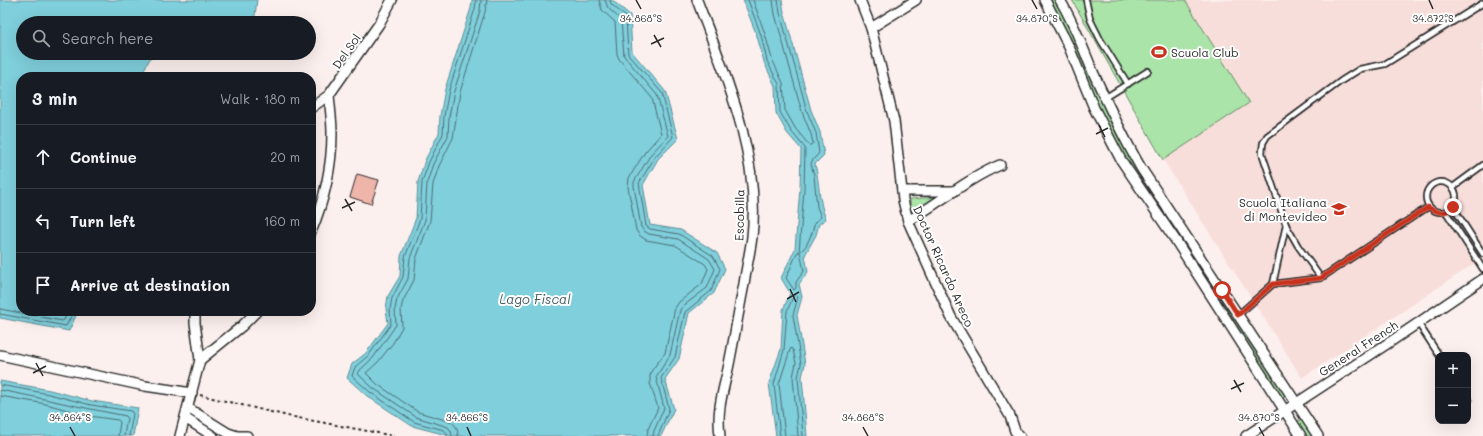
<!DOCTYPE html>
<meta charset="utf-8">
<style>
:root{--surface:#171b24;--page:#242831;--text:#f1f3f6;--muted:#9ea1a6;--line:#363941}
body{margin:0;font-family:Mali,sans-serif;background:var(--page);color:var(--text)}
.controls{position:absolute;right:12px;bottom:12px;display:grid;overflow:hidden;border-radius:8px;box-shadow:0 4px 16px #0002}
.controls button{width:36px;height:36px;display:grid;place-items:center;padding:0;border:0;border-bottom:1px solid var(--line);background:var(--surface);color:var(--text);font:20px sans-serif}
.stop{position:absolute;width:12px;height:12px;margin:-9px;border:3px solid #c8321e;border-radius:50%;background:#fff}
.stop.end{background:#c8321e;border-color:#fff;box-shadow:0 1px 4px #0008}
.list{margin:0;padding:0;list-style:none}
h2{display:flex;justify-content:space-between;align-items:center;height:52px;margin:0;padding:0 16px;font-size:17px}
h2 small{font-size:13px;font-weight:400;color:var(--muted)}
.list li{display:grid;grid-template-columns:26px 1fr auto;gap:12px;align-items:center;box-sizing:border-box;height:64px;padding:0 16px;border-top:1px solid var(--line)}
.list b{display:block;font-size:15px;white-space:nowrap}
.list em{font-size:13px;font-style:normal;color:var(--muted)}
.icon{flex:none;width:22px;height:22px;fill:none;stroke:currentColor;stroke-width:2;stroke-linecap:round;stroke-linejoin:round}
.map{position:relative;flex:none;width:1483px;height:436px;overflow:hidden}
.search{position:absolute;background:var(--surface);box-shadow:0 4px 16px #0002;left:16px;top:16px;width:300px;height:44px;display:flex;align-items:center;gap:10px;box-sizing:border-box;padding:0 14px;border-radius:22px;color:var(--muted);font-size:15px}
.panel{position:absolute;background:var(--surface);box-shadow:0 4px 16px #0002;left:16px;top:72px;width:300px;height:244px;border-radius:16px}
.map>svg:first-child{display:block}
.built{fill:#f8deda}
.green{fill:#aae4a8;stroke:#6a886a}
.water{fill:#7fcfdc;stroke:#5d8d95}
.lines{fill:none;stroke-linecap:round;stroke-linejoin:round}
.shore{stroke:#4d6d72;stroke-width:1}
.building{fill:#efb5ab;stroke:#2b2b2b}
.service-casing{stroke:#2b2b2b;stroke-width:8}
.minor-casing{stroke:#2b2b2b;stroke-width:12}
.path{stroke:#2b2b2b;stroke-width:2;stroke-dasharray:3 3;stroke-linecap:butt}
.service{stroke:#fff;stroke-width:4.5}
.minor{stroke:#fff;stroke-width:9}
.route{stroke:#c8321e;stroke-width:5}
.ticks{fill:none;stroke:#2b2b2b;stroke-width:1.5}
.labels{text-anchor:middle;dominant-baseline:central;stroke-width:4;stroke-linejoin:round;paint-order:stroke}
.street-label{font-size:12px;fill:#2b2b2b;stroke:#fff}
.poi-label{font-size:12px;fill:#2b2b2b;stroke:#fff;text-anchor:start}
.water-label{font-size:13px;font-style:italic;fill:#445c60;stroke:#fff}
.ticks-label{font-size:10px;text-anchor:middle;fill:#2b2b2b;stroke:#fff;stroke-width:4;stroke-linejoin:round;paint-order:stroke}
</style>
<div class="map">
<svg width="1483" height="436" viewBox="0 0 1483 436">
<rect width="100%" height="100%" fill="#fcf0ee"/>
<filter id="ink" filterUnits="userSpaceOnUse"><feTurbulence type="fractalNoise" baseFrequency=".025" numOctaves="2"/><feDisplacementMap in="SourceGraphic" scale="8" xChannelSelector="R" yChannelSelector="G"/><feConvolveMatrix kernelMatrix="1 2 1 2 8 2 1 2 1" color-interpolation-filters="sRGB"/></filter>
<g filter="url(#ink)">
<path class="built" d="M1185,0H1483V258L1302,378L1163,160L1249,103Z"/>
<g class="green">
<path d="M1049,0H1055C1080,43 1094,91 1117,135C1145,189 1183,238 1215,289L1214,292L1124,157C1112,136 1101,114 1091,92C1078,60 1066,29 1049,0Z"/>
<path d="M1072,0H1185L1249,103L1163,160Z"/>
<path d="M939,197L913,214L910,207V199Z"/>
<path d="M1221,300L1223,301L1284,392L1286,395L1284,398H1281L1219,302Z"/>
<path d="M1301,419L1302,420L1312,436H1305L1297,423L1298,421Z"/>
</g>
<g class="water">
<path d="M0,0H257L254,23H23V53H153L140,77H21V311H78L69,331L0,318Z"/>
<path d="M472,0H612L630,15L632,52L665,91L678,139L658,159L643,185L650,225L681,230L717,253L725,269L714,293L689,313L679,359L665,379L674,409L661,436H450L412,426L367,396L347,378L352,364L366,353L388,323L386,309L388,296L400,276L401,256L416,218L418,182L425,160L439,133L440,116L445,89L471,8Z"/>
<path d="M743,0H782L784,12L811,110L820,132L824,155L815,164C820,184 818,200 826,219L819,224L816,235L805,255L808,272L799,284L802,297L797,315L805,364L802,377L807,436H776L769,383L781,349L783,310L790,293L781,278L795,249L800,188L801,149L787,133L776,113L775,86L764,62L757,36Z"/>
<path d="M0,381L50,390L92,401L138,408L133,436H0Z"/>
</g>
<g class="lines">
<g class="shore">
<path d="M599,0L602,10L615,22L617,54L619,59L652,98L661,134L645,152L629,178L628,187L636,230L639,235L646,240L675,245L705,264L708,269L702,284L679,302L675,308L665,353L652,370L650,376V383L658,408L648,429L647,436"/>
<path d="M605,0L608,8L621,20L624,56L657,95L668,136L651,154L634,182V186L641,227L644,231L649,234L678,239L709,259L715,269L707,288L683,306L680,310L670,355L656,377L664,408L654,431L653,436"/>
<path d="M610,0L611,4L626,17L628,54L662,93L673,137L655,157L639,183L646,226L650,229L679,234L713,256L720,269L711,291L685,312L675,357L661,378L669,409L658,436"/>
<path d="M748,0L761,35L767,61L779,84L780,112L791,131L805,148L804,189L799,252L797,253L786,278L794,290L796,288V282L804,271L800,252L806,246L812,233L815,222L821,217L817,207L814,175L811,164L812,161L819,153L816,133L807,111L780,13L778,0"/>
<path d="M753,0L765,34L772,59L783,83L785,110L795,128L809,145H811L813,143L811,134L802,112L775,14L773,0"/>
<path d="M0,309L62,321L64,320L68,311"/>
<path d="M0,314L66,326L74,311"/>
<path d="M0,385L49,394L91,405L131,411L133,414L129,436"/>
<path d="M0,390C42,398 83,408 126,416L127,418L124,436"/>
<path d="M0,396L46,404L89,416L118,420L120,422L118,436"/>
<path d="M447,436V433L444,430L414,422L370,392L352,376L355,367L369,355L391,324L390,309L392,298L403,277L405,257L420,219L422,182L429,162L443,134L444,116L449,90L475,9L476,0"/>
<path d="M452,436L451,431L448,427L416,417L373,388L358,374L360,370L373,358L396,325L395,309L397,299L408,279L410,258L425,220L427,183L433,164L448,136L449,117L454,91L480,11L481,0"/>
<path d="M458,436L457,428L452,422L418,412L377,384L366,373L378,362L393,343L402,327L401,309L403,301L414,280L416,259L430,221L433,184L439,166L453,138L460,92L485,12L487,0"/>
<path d="M780,436L774,384L784,350L787,311L794,295L795,294L798,297L793,315L801,364L798,377L803,436"/>
<path d="M785,436L779,384L790,350L791,348L793,350L796,363L793,377L798,436"/>
</g>
</g>
<path class="building" d="M357,174L379,180L371,204L350,197Z"/>
<g class="lines">
<defs>
<g id="service">
<path d="M1086,0L1090,19L1100,39L1128,84"/>
<path d="M1105,98L1148,71"/>
<circle cx="1441" cy="197" r="15"/>
<path d="M1453,187L1483,165"/>
<path d="M1453,207L1483,254"/>
<path d="M1446,212L1483,269"/>
<path d="M1321,278L1298,246L1286,225L1262,153L1263,143L1267,136L1341,81L1360,69L1385,64L1483,3"/>
<path d="M1273,284L1286,225"/>
<path d="M1238,315L1273,284L1321,278L1428,207"/>
<path d="M1418,323L1439,355"/>
<path d="M1468,399L1469,400"/>
</g>
<g id="minor">
<path d="M697,0C725,74 761,156 752,237C750,253 746,269 744,284C739,309 735,334 730,359C725,387 716,406 720,436"/>
<path d="M860,0L871,28L894,121L903,200L908,221L951,317L1010,416L1015,431L1020,436"/>
<path d="M1045,0L1069,47L1094,108L1121,160L1176,241L1301,436"/>
<path d="M1060,0C1074,23 1083,48 1093,72C1108,105 1123,137 1141,168L1318,436"/>
<path d="M871,28L916,0"/>
<path d="M311,108L329,95L379,24L392,0"/>
<path d="M902,191H954"/>
<path d="M908,221C939,203 967,179 1000,165"/>
<path d="M311,232C324,201 332,166 332,133C332,120 330,108 329,95"/>
<path d="M0,355L145,386L192,393"/>
<path d="M200,360L242,326L257,311"/>
<path d="M188,408L228,433L237,436H247"/>
<path d="M185,418L213,436"/>
<path d="M180,436L200,360L195,323V311"/>
<path d="M1246,436L1393,340L1483,279"/>
</g>
</defs>
<use href="#service" class="service-casing"/>
<use href="#minor" class="minor-casing"/>
<path class="path" d="M200,395L288,416L394,436"/>
<use href="#service" class="service"/>
<use href="#minor" class="minor"/>
</g>
</g>
<g class="lines" filter="url(#ink)">
<path class="route" d="M1222,290L1238,315L1273,284L1321,278L1428,207C1437,213 1445,215 1453,207"/>
</g>
<path class="ticks" d="M636,0L641,9M1032,0L1037,9M1429,0L1433,9M654,35L661,47M651,44L664,38M1099,125L1105,137M1096,134L1108,128M345,199L352,211M342,208L355,202M790,289L796,302M787,299L799,292M36,363L43,376M33,373L46,366M1234,380L1241,392M1231,389L1244,383M70,427L75,436M467,427L471,436M863,427L868,436M1259,427L1264,436"/>
<defs>
<symbol id="stadium-bare" viewBox="-9 -9 18 18"><path d="M0-5a6.5 5 0 1 0 0 10a6.5 5 0 1 0 0-10ZM-3.5-1.8h7v3.6h-7Z" fill="#c8321e" stroke="#fff" stroke-width="2.5" paint-order="stroke"/></symbol>
<symbol id="school-bare" viewBox="-9 -9 18 18"><path d="M0-5L7-2L0 1L-7-2ZM-4 1L0 2.5L4 1V4Q0 6-4 4Z" fill="#c8321e" stroke="#fff" stroke-width="2.5" paint-order="stroke"/></symbol>
</defs>
<g fill-rule="evenodd">
<use href="#stadium-bare" x="1148" y="41" width="22" height="22"/>
<use href="#school-bare" x="1328" y="198" width="22" height="22"/>
</g>
<g class="labels">
<g class="street-label">
<text transform="translate(346 51) rotate(-55)">Del Sol</text>
<text transform="translate(739 215) rotate(-89)">Escobilla</text>
<text transform="translate(944 266) rotate(66)">Doctor Ricardo Areco</text>
<text transform="translate(1358 348) rotate(-33)">General French</text>
</g>
<g class="poi-label">
<text x="1171" y="52">Scuola Club</text>
<text x="1327" y="202" text-anchor="end">Scuola Italiana<tspan x="1327" dy="14">di Montevideo</tspan></text>
</g>
<g class="water-label">
<text x="535" y="298">Lago Fiscal</text>
</g>
</g>
<g class="ticks-label">
<text x="1433" y="22">34.872°S</text>
<text x="641" y="22">34.868°S</text>
<text x="1037" y="22">34.870°S</text>
<text x="70" y="421">34.864°S</text>
<text x="467" y="421">34.866°S</text>
<text x="863" y="421">34.868°S</text>
<text x="1259" y="421">34.870°S</text>
</g>
</svg>
<div class="controls">
<button>+</button>
<button>−</button>
</div>
<div class="stop" style="left:1222px;top:290px"></div>
<div class="stop end" style="left:1453px;top:207px"></div>
<div class="search"><svg class="icon" aria-label="search" viewBox="0 0 24 24"><circle cx="10" cy="10" r="6"/><path d="M15 15l6 6"/></svg>Search here</div>
<section class="panel">
<h2>3 min<small>Walk · 180 m</small></h2>
<ul class="list">
<li><svg class="icon" aria-label="ahead" viewBox="0 0 24 24"><path d="M12 20V5M6 11l6-6 6 6"/></svg><div><b>Continue</b></div><em>20 m</em></li>
<li><svg class="icon" aria-label="left" viewBox="0 0 24 24"><path d="M17 20v-9H6M10 6l-5 5 5 5"/></svg><div><b>Turn left</b></div><em>160 m</em></li>
<li><svg class="icon" aria-label="arrive" viewBox="0 0 24 24"><path d="M6 21V4h12l-3 4 3 4H6"/></svg><div><b>Arrive at destination</b></div></li>
</ul>
</section>
</div>
